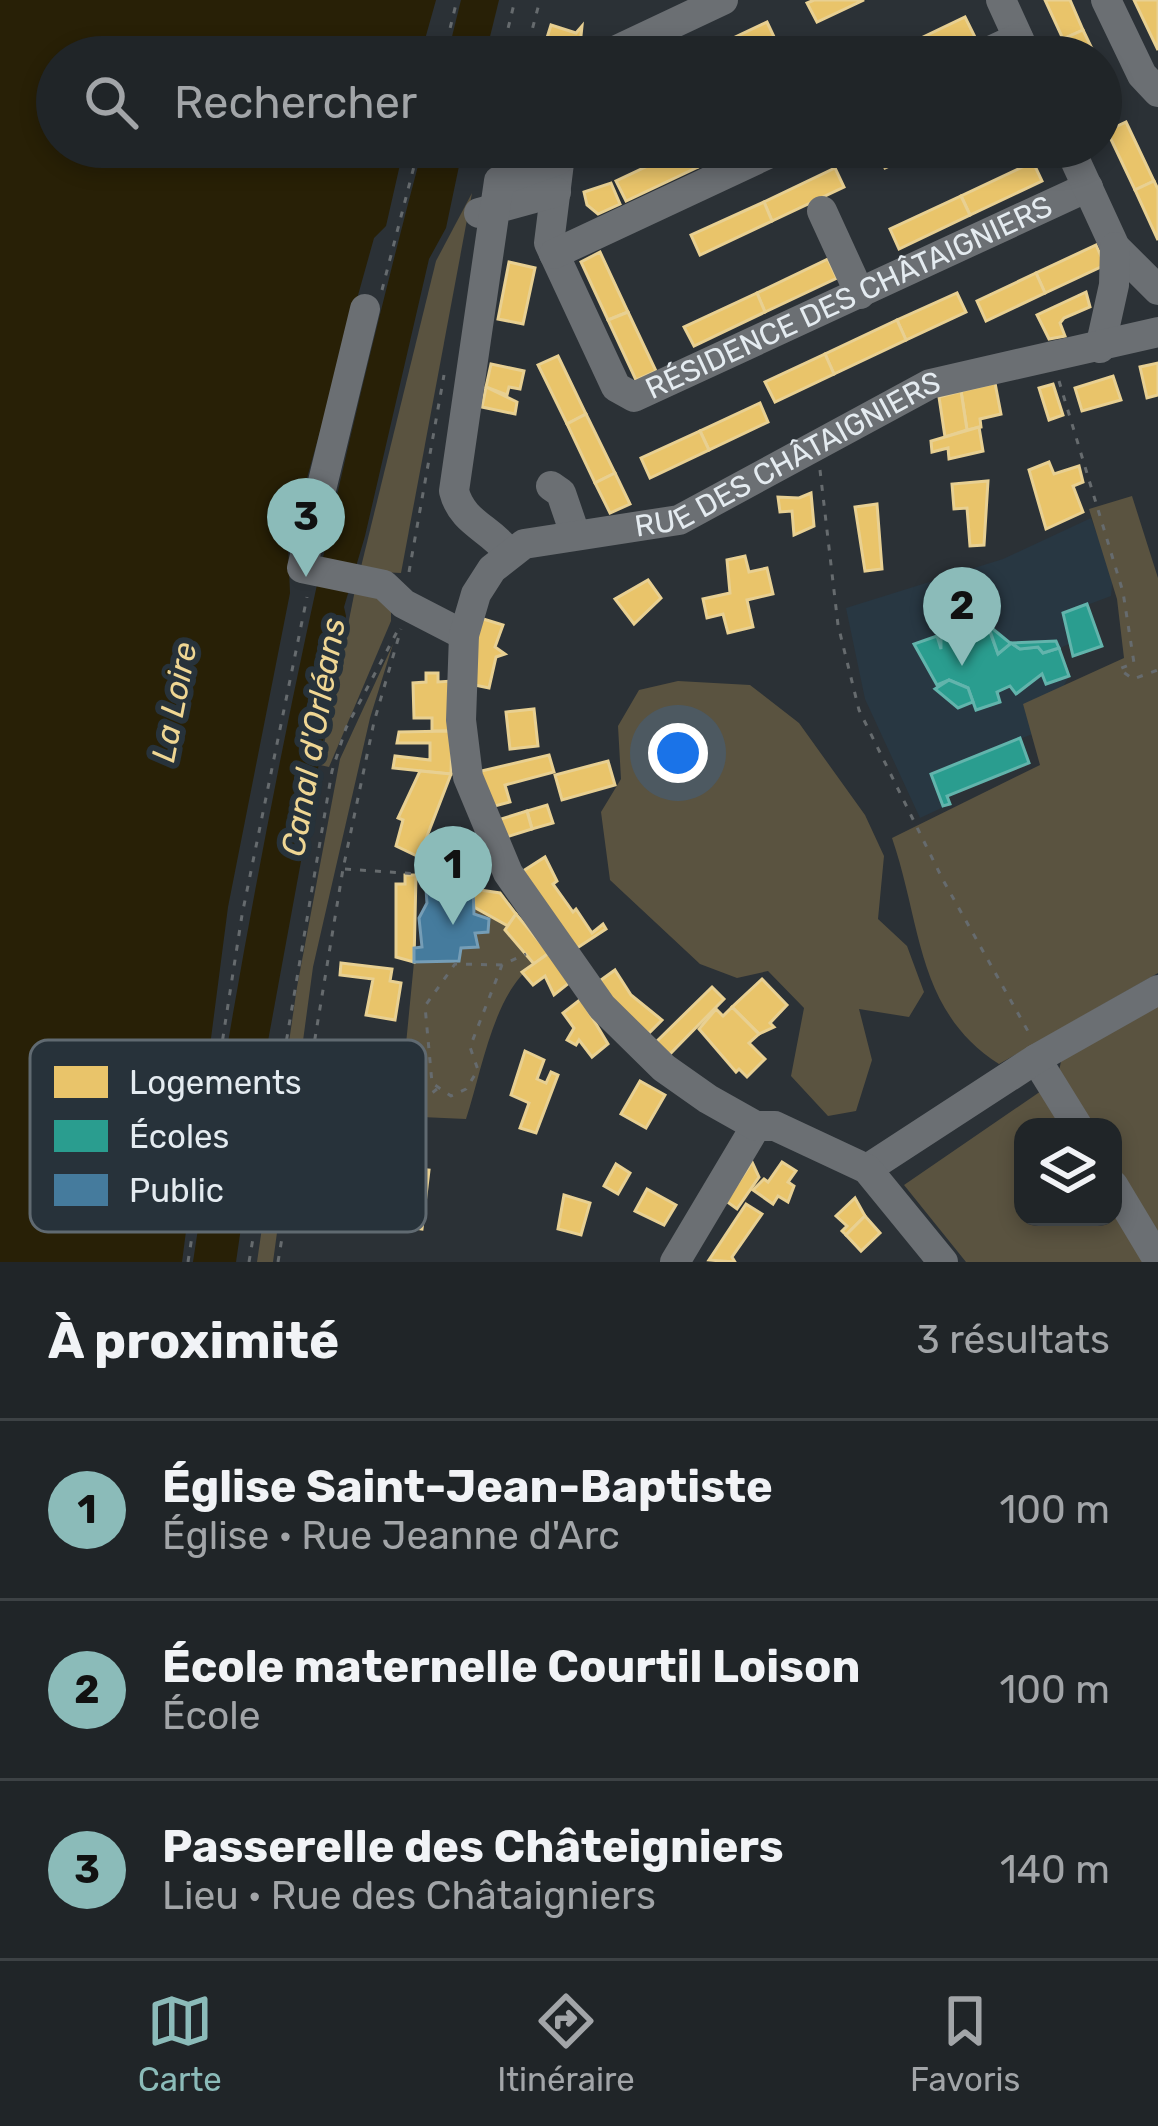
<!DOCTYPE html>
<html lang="fr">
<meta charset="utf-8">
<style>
:root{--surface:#202528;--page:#2d3134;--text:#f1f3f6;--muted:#a2a5a8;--line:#3d4245;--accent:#8bbbb9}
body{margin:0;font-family:Rubik,sans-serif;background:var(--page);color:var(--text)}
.controls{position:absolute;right:36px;bottom:36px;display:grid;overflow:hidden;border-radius:24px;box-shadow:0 6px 18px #0003}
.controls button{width:108px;height:108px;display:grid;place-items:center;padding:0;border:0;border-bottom:3px solid var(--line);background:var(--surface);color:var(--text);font:60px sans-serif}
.you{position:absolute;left:678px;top:753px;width:42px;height:42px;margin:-30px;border:9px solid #fff;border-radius:50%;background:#1a73e8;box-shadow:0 0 0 18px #1a73e833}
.badge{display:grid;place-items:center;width:78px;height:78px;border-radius:50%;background:var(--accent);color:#111;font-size:39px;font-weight:700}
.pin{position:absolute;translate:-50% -99px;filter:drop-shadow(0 3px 6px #0008)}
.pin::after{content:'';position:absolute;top:63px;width:42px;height:36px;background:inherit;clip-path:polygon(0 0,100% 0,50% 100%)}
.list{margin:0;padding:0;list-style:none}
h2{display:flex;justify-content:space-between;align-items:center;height:156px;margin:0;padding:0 48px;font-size:51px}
h2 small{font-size:39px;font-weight:400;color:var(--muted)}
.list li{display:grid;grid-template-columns:78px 1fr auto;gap:36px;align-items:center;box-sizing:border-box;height:180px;padding:0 48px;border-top:3px solid var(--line)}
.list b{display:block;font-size:45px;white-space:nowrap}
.list p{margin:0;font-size:39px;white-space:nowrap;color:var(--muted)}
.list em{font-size:39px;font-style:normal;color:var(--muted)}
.icon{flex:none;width:66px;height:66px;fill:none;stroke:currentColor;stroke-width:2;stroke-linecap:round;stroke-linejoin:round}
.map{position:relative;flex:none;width:1158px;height:1262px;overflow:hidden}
.search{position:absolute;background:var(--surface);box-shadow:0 6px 18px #0003;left:36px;right:36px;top:36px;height:132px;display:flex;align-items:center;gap:30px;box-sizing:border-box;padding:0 42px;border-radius:66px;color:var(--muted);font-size:45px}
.sheet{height:696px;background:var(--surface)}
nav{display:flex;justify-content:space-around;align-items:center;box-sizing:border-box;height:168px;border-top:3px solid var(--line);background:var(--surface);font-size:33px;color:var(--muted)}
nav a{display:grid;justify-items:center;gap:6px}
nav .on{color:var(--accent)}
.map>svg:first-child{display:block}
.built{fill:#283742}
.green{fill:#5a5340}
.water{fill:#282006}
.homes{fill:#e9c46a;stroke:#e8d092;stroke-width:3}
.schools{fill:#2a9d8f;stroke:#62b4ac;stroke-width:3}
.public{fill:#457b9d;stroke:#759db6;stroke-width:3}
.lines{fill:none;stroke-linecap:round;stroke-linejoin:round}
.path{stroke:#666b6e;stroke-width:3;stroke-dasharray:6 9;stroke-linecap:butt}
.minor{stroke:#6b6f73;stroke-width:30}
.labels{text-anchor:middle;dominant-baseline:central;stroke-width:12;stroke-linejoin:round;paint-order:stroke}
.street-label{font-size:30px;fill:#e4ebf0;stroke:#27323a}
.water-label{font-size:33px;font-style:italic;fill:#efd693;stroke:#27323a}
.key{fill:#27323a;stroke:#606a71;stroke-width:3}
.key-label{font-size:33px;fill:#e4ebf0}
</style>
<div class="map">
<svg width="1158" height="1262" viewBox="0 0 1158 1262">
<rect width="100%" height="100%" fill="#2b3136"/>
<path class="built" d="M1091,518L1113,576L1111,596L1087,605L1102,646L1073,656L1069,644L1060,648L1069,676L1040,731L1020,739L1029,763L948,796L950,804L920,818L865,699L846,608L1003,559Z"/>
<g class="green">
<path d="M472,193L401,573L360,571L436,261Z"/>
<path d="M1132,496L1158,578V973L999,1064C916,1011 922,925 892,838L1040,765L1023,704L1124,658L1117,599L1089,509Z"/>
<path d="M355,590L371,593L391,608V621L329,767L320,765Z"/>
<path d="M393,644L370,718L313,967L273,1262H257L297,987L340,759Z"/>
<path d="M678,681L750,685L799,723L865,815L884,856L878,919L907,946L924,992L909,1017L859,1009L872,1060L856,1111L828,1116L791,1076L804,1008L768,971L737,978L700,964L610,880L601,812L621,779L618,726L639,690Z"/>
<path d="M474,907L506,923L505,931L534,964C493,994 482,1071 466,1119L399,1116L414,962L460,961L461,948L478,947L475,933L488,932V918H476Z"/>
<path d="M1158,998V1245L1113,1171V1127H1086L1057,1080L1062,1057Z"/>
<path d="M1044,1089L1068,1127H1023V1217H1113V1201L1150,1262H966L904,1185Z"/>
</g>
<g class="water">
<path d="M0,0H436L420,57H57V147H404L386,226L374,238L288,546L290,593L228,907L182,1262H0Z"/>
<path d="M461,0H499L485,57H447Z"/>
<path d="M423,147H463L446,228L429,259L365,536L344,607L346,616L268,1041L236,1262H193C249,885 325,515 423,147Z"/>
</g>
<g class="homes">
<path d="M814,0H864L817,22L807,3Z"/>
<path d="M1045,0H1070L1083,30L1063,39Z"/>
<path d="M1134,0H1158V50Z"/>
<path d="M965,17L975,37L933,57H896L894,51Z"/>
<path d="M767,22L776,41L742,57L695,56Z"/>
<path d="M551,25L576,33L582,26L579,55L564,51L562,57H541Z"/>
<path d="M1083,30L1096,57H1072L1063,39Z"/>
<path d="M1126,122L1154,181L1135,190L1107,131Z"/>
<path d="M688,147L698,167L626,201L616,181Z"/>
<path d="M688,147H741L698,167Z"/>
<path d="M880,147H930L885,168L876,149Z"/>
<path d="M1033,162L1042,181L970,215L961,196Z"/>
<path d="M835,168L844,187L772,221L764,202Z"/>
<path d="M1154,181L1158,189V240L1135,190Z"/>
<path d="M611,183L620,204L598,214L587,205L584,192Z"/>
<path d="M961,196L970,215L899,249L890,229Z"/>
<path d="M764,202L772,221L700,255L691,235Z"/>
<path d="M1096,245L1105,265L1045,293L1036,273Z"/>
<path d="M600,252L628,312L608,320L581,262Z"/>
<path d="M828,259L837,278L765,312L757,293Z"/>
<path d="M509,262L535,268L523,324L498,319Z"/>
<path d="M1036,273L1045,293L986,321L977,301Z"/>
<path d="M1086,292L1090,307L1064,318L1060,323L1065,336L1049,339L1037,315Z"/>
<path d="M757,293L765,312L694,346L684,327Z"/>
<path d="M957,293L966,312L906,340L897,320Z"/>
<path d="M628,312L656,371L636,380L608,320Z"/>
<path d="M897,320L906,340L834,374L825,354Z"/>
<path d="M825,354L834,374L775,402L765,382Z"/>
<path d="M558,356L586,414L567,424L538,365Z"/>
<path d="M1158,363V395L1147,398L1140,367Z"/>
<path d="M491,364L524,371L520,389L509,387L507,395L486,387Z"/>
<path d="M1113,376L1121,400L1082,411L1075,388Z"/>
<path d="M995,383L1001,414L980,419L981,427L967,430L961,391Z"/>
<path d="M1053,384L1063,415L1049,420L1039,388Z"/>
<path d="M486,387L517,402L515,414L482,407Z"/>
<path d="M961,391L967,430L945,437L939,397Z"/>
<path d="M760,403L768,422L709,450L700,431Z"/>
<path d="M586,414L615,473L595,483L567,424Z"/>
<path d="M979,427L983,451L949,459L948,448L932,452L931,441Z"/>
<path d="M700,431L709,450L650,478L641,458Z"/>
<path d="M1049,462L1054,474L1079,466L1083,482L1073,486L1083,512L1046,529L1029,470Z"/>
<path d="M615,473L630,504L610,513L595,483Z"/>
<path d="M988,481L984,545L970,546L967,508L954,509L952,484Z"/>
<path d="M811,493L814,526L794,535L792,511L780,512L778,497L799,498Z"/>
<path d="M877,504L882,569L865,571L855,507Z"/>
<path d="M745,556L749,572L767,568L773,594L747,600L753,627L728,633L723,614L707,618L703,599L730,593L727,560Z"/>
<path d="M648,580L661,598L634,624L615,599Z"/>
<path d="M480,618L503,625L495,647L505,654L496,657L489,688L470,684Z"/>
<path d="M426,673H438V682L452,681V731H432V718H414L413,683L426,682Z"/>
<path d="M534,709L538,746L510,749L506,712Z"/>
<path d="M452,731L451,774L393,768L395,756L430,760V743H397L399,732Z"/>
<path d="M549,755L554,772L505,785L510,802L491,807L477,772Z"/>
<path d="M608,761L615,785L562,800L555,775Z"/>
<path d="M420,771L451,774L419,857L396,846L403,820L398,818Z"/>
<path d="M547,805L553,823L532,829L527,811Z"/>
<path d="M527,811L532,829L503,838L498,820Z"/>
<path d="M545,857L557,881L553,884L573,912L576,909L592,933L603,924L606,929L571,952L520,873Z"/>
<path d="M405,875H416L414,962L396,957V884H405Z"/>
<path d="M473,889L500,893L516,914L508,926L474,907Z"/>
<path d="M516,914L549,953L534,964L505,930Z"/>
<path d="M549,953L569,983L554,995L545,976L533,985L522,972Z"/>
<path d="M341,963L392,969L390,981L401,983L395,1020L366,1015L373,979L340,975Z"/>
<path d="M615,970L631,995L662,1020L644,1038L594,985Z"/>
<path d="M762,979L787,1005L770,1023L774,1027L759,1034L732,1007Z"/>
<path d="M712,987L724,999L665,1059L652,1046Z"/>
<path d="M581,999L608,1044L592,1057L579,1040L576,1045L567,1040L574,1028L563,1013Z"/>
<path d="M732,1007L759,1034L749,1043L765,1059L747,1077L739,1069L736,1072L699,1029L716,1009L723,1016Z"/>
<path d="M525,1051L544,1060L537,1079L546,1083L551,1072L558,1075L536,1133L520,1128L529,1103L511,1095Z"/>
<path d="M640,1081L665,1095L646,1128L621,1114Z"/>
<path d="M752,1162L759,1177L737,1209L726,1201Z"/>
<path d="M782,1162L796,1171L788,1182L794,1186L788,1202L778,1196L773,1204L753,1190L764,1179L768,1182Z"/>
<path d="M616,1164L630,1173L618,1194L604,1186Z"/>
<path d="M399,1167L429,1170L422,1229L392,1225Z"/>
<path d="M647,1189L676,1205L664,1225L635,1211Z"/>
<path d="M564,1195L590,1203L581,1235L558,1229Z"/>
<path d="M855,1198L865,1216L846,1235L842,1231L847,1226L836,1216Z"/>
<path d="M746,1204L762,1214L732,1257L735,1262L709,1260Z"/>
<path d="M865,1216L880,1233L861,1251L846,1235Z"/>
</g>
<g class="schools">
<path d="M1087,604L1102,646L1073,656L1063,613Z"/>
<path d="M987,624L998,654L1011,643L1020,649L1038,647L1043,653L1059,648L1069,676L1046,684L1042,674L1016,694L1010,686L997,692L1000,702L976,710L968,688L949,680L937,685L914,644L937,636L941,649V637Z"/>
<path d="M988,625L1010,643L1056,641L1059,648L1043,653L1038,647L1020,649L1011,643L998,654Z"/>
<path d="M949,680L968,688L973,702L958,708L935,689Z"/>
<path d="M1020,738L1029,763L947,796L950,804L943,806L931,774Z"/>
</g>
<path class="public" d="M454,884L473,889L474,914L489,919L488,932L475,933L478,947L461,948L459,961L414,962V948L422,947L419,918L427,903L426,889L454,890Z"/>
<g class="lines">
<g class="path">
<path d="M443,57L457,0"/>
<path d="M501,57L515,0"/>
<path d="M525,57L540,0"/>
<path d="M480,164L482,147"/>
<path d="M382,290L419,147"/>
<path d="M1059,381L1123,592L1134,663L1119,669L1133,679L1158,670"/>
<path d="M820,470L838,625L859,710L943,880L1029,1033"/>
<path d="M409,572L444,375"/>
<path d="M345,869L463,877"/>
<path d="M502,965L455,964L425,1006L432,1083L451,1096L466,1089L478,1070L470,1047L502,965L526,954"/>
<path d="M407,1086L427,1097L437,1089"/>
<path d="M188,1262L242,915L307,597"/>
<path d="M249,1262L332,771L346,728L399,628"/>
<path d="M278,1262L343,869L374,722L401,629"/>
</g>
<g class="minor">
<path d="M1001,0L1027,57"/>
<path d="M1106,0L1142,75L1158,92"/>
<path d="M602,57L723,0"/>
<path d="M977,57L1018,38"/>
<path id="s1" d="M561,147L549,243L616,387L634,397L1088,187"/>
<path d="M1069,147L1115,247L1158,290"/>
<path d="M822,211L860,294"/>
<path d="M479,213L556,192"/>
<path d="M554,254L783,147"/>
<path d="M365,309L302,568L384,585L404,604L464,635"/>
<path d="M1100,348L1114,285L1115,247"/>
<path d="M551,486L561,493L575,534"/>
<path d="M508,552C490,528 462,523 454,491L499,181L558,160"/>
<path d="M1036,1059L1078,1127"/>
<path d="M867,1169L1036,1059L1158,990"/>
<path d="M1113,1185L1158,1260"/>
<path d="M675,1262L756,1126"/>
<path id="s2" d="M943,1262L867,1169L775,1126H756L708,1099L664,1068L602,1007L508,873L468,777L461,720L464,635L476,594L492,569L524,544L679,520L930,384L1158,332"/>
</g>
</g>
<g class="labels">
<g class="street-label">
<text stroke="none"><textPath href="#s1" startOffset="513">RÉSIDENCE DES CHÂTAIGNIERS</textPath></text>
<text stroke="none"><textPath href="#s2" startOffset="1242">RUE DES CHÂTAIGNIERS</textPath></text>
</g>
<g class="water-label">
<text transform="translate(174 702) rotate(-79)">La Loire</text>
<text transform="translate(313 737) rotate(-80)">Canal d'Orléans</text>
</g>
</g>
<rect x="30" y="1040" width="396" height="192" rx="18" class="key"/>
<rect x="54" y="1066" width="54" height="32" fill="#e9c46a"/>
<rect x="54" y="1120" width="54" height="32" fill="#2a9d8f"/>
<rect x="54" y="1174" width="54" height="32" fill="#457b9d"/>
<g class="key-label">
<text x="129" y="1094">Logements</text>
<text x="129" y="1148">Écoles</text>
<text x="129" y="1202">Public</text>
</g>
</svg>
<div class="controls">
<button><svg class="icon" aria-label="layers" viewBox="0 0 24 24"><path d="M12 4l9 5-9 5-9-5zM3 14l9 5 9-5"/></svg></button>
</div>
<div class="you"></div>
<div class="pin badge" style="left:453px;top:925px">1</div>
<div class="pin badge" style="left:962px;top:666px">2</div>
<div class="pin badge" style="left:306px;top:577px">3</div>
<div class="search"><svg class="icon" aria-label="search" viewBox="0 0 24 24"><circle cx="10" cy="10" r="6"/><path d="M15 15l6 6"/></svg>Rechercher</div>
</div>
<section class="sheet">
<h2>À proximité<small>3 résultats</small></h2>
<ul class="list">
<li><span class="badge">1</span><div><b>Église Saint-Jean-Baptiste</b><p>Église · Rue Jeanne d'Arc</p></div><em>100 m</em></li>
<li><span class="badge">2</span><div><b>École maternelle Courtil Loison</b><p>École</p></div><em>100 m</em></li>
<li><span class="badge">3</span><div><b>Passerelle des Châteigniers</b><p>Lieu · Rue des Châtaigniers</p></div><em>140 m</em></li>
</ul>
</section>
<nav>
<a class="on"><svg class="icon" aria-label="map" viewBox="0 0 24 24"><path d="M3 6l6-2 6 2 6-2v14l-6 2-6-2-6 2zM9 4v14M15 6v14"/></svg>Carte</a>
<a><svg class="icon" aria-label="directions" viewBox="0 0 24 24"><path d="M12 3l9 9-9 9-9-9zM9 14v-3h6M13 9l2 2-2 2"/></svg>Itinéraire</a>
<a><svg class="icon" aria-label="saved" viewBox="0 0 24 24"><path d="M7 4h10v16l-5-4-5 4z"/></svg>Favoris</a>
</nav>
